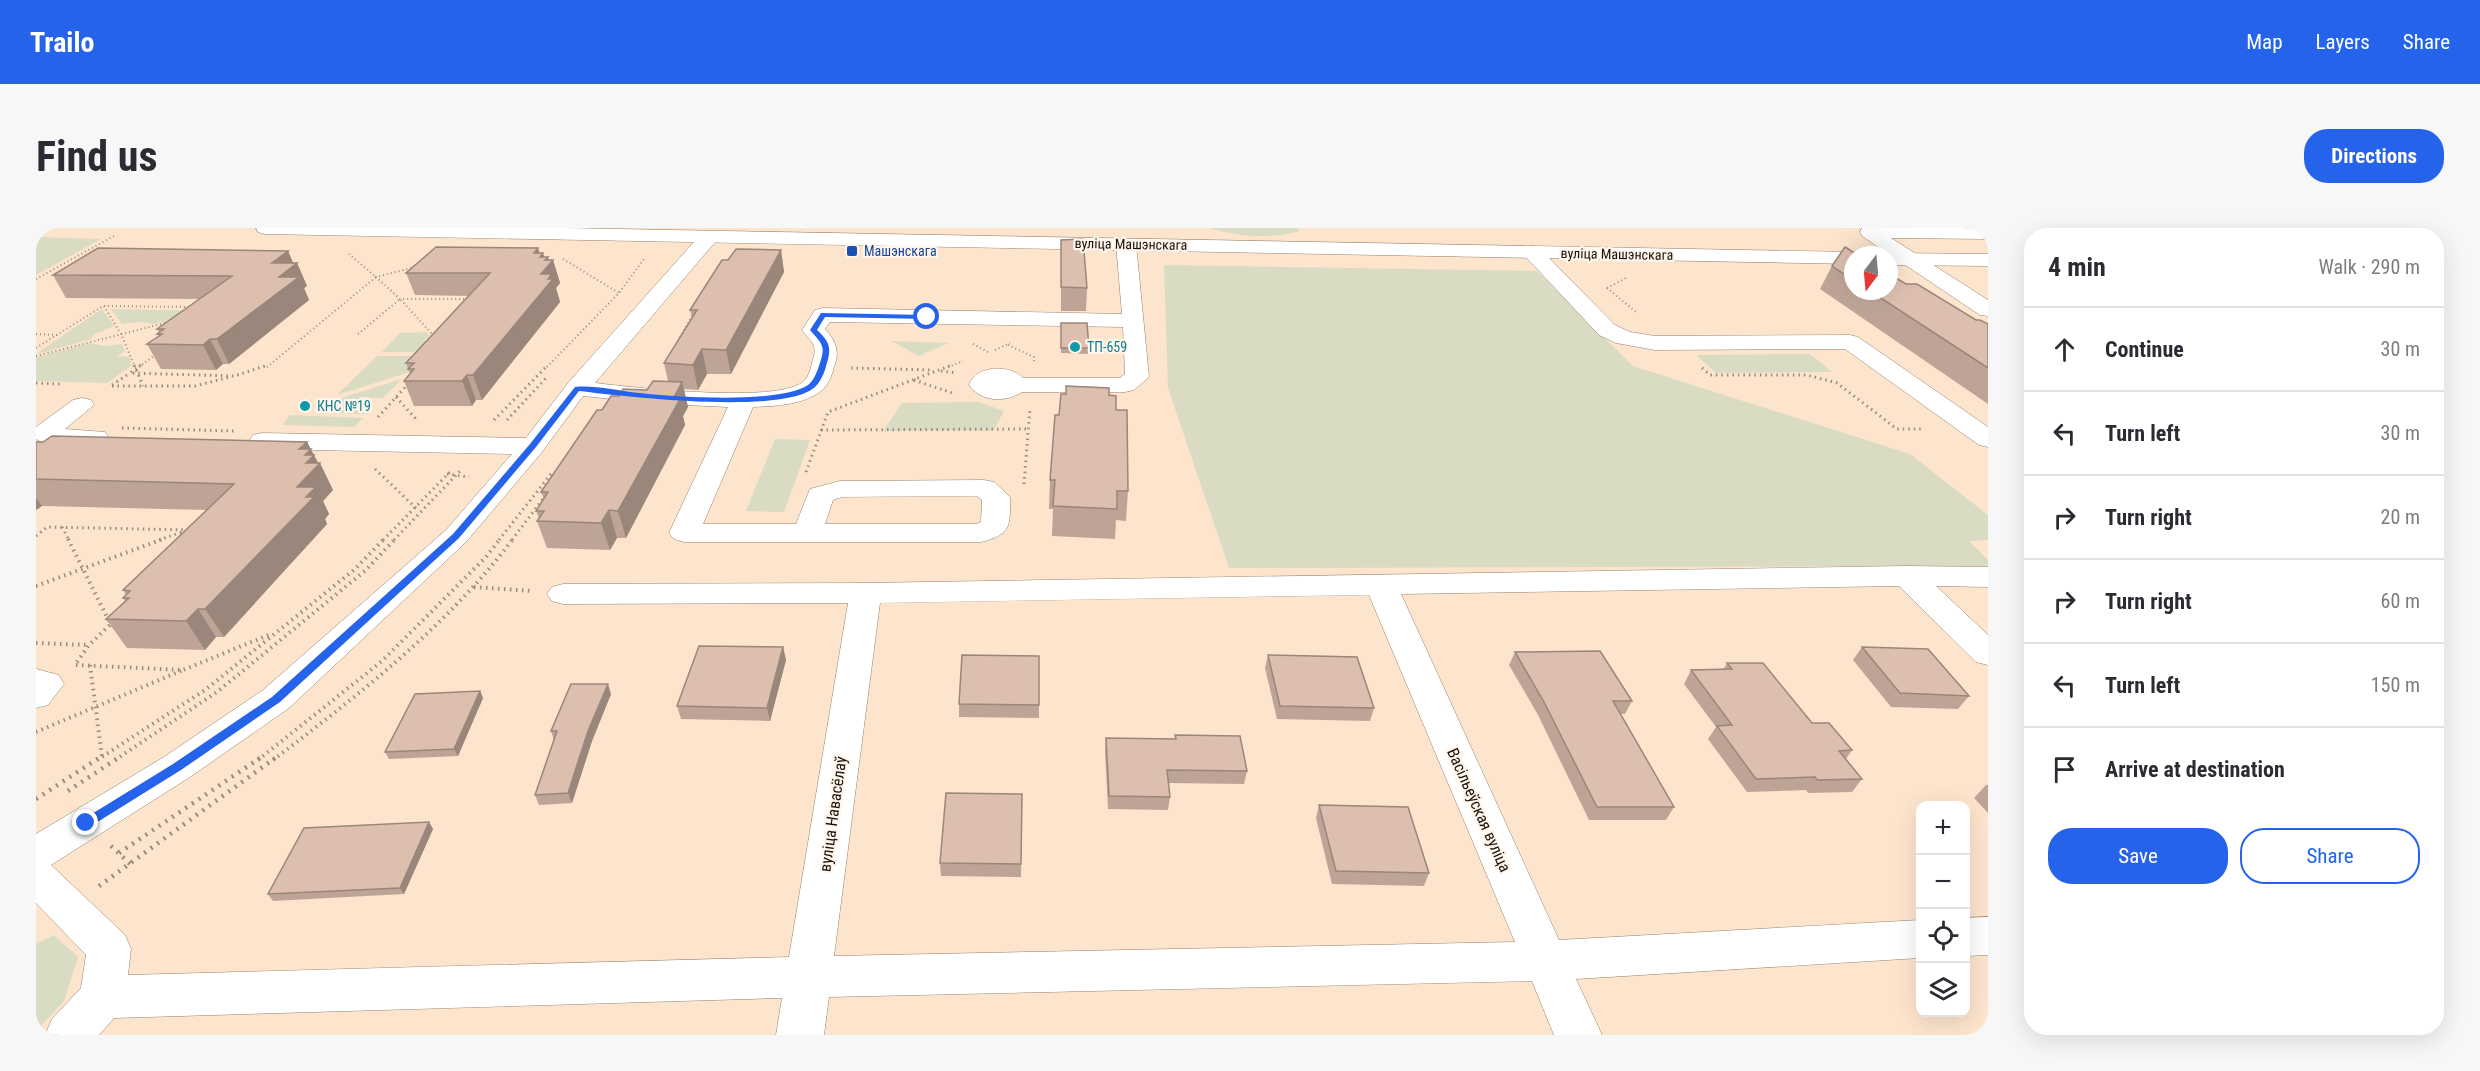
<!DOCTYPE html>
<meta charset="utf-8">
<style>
:root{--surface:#fff;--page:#f7f7f7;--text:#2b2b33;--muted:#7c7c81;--line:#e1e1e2;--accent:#2563eb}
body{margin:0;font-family:"Roboto Condensed",sans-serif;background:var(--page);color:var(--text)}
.controls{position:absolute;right:18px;bottom:18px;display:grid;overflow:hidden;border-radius:12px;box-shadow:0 6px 24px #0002}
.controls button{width:54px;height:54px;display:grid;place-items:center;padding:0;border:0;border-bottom:2px solid var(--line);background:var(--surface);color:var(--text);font:30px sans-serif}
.compass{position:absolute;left:1808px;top:18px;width:54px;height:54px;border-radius:50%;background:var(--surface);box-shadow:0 6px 24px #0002;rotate:196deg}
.stop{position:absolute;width:18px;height:18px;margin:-14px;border:4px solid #2563eb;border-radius:50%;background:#fff}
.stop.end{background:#2563eb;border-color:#fff;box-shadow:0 2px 6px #0008}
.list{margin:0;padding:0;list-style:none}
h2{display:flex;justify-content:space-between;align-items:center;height:78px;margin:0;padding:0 24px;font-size:26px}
h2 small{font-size:20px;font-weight:400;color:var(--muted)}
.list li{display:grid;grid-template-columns:39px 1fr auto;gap:18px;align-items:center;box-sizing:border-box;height:84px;padding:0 24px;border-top:2px solid var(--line)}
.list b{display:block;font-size:22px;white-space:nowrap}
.list em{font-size:20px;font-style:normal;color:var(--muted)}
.actions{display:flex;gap:12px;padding:18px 24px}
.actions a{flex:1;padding:14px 0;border:2px solid var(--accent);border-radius:24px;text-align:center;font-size:21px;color:var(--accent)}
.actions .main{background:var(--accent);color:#fff}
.icon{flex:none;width:33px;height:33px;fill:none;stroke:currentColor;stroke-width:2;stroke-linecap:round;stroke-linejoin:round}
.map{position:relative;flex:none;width:1952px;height:807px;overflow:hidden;border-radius:24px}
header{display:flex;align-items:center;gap:36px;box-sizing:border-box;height:84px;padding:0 30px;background:var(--accent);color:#fff}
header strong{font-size:28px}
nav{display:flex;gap:33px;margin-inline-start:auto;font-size:21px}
.intro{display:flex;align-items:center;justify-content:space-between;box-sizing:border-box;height:144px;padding:0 36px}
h1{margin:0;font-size:42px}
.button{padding:15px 27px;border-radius:24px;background:var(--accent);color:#fff;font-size:21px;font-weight:700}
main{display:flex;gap:36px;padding:0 36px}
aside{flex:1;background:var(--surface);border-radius:24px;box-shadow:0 6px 24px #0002}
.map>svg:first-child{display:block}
.green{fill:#d9dbc3}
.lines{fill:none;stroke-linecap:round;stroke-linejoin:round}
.minor-casing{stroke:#97816c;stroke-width:1}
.major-casing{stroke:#97816c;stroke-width:1}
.path-far3{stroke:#9c8b7a;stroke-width:2;stroke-dasharray:1 3;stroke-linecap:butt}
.path-far2{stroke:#9c8b7a;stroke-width:3;stroke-dasharray:1.5 4;stroke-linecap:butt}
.path-far1{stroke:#9c8b7a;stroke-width:4;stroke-dasharray:1.5 4.5;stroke-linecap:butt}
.path{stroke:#9c8b7a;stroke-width:4.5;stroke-dasharray:2 6;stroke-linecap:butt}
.minor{fill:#fff;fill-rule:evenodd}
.major{fill:#fff;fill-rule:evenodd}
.wall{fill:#bda496}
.shaded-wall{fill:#9a867a}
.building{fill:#dcbfae;stroke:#9a867a;stroke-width:1.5}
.route{fill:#2563eb}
.transit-dot{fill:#1a4fb4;stroke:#fff5eb;stroke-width:2}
.culture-dot{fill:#0f9aa8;stroke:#fff5eb;stroke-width:2}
.labels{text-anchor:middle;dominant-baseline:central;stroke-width:4.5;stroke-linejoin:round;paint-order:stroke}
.far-street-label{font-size:14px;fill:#1a120a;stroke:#fff5eb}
.far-transit-label{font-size:14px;fill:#164399;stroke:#fff5eb;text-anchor:start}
.far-culture-label{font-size:14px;fill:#0d838f;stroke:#fff5eb;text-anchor:start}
.street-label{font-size:16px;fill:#1a120a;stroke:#fff5eb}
</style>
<header>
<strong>Trailo</strong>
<nav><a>Map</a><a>Layers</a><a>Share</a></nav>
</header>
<div class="intro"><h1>Find us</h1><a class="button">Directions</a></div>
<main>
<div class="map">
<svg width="1952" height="807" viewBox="0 0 1952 807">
<rect width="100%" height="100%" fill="#fde5cd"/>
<g class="green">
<path d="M1174,0H1261L1264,3C1236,11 1202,9 1174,0Z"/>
<path d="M0,9L65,11L0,47Z"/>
<path d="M1128,37L1501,43L1597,138L1874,226L1952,287V312L1933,313L1952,332V338L1193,340L1132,160Z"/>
<path d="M66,81L78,98L59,106L53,112L0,126Z"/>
<path d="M75,81L173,83L118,96L105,94L86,96Z"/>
<path d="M391,104L393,108L388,112L391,113L392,124H346L364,105Z"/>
<path d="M855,113L912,115L883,128Z"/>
<path d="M54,115L68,118L86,116L89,123L81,128L94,129L95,138L71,155L0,153V129Z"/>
<path d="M1774,126L1796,144L1680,145L1660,127Z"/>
<path d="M341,128H390L374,144L301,167Z"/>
<path d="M366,151L347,170L325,169L312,181L335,182L331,186L294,185L308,169Z"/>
<path d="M943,174L968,183L958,202L847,203L866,175Z"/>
<path d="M254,187L327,190L318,199L246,197Z"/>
<path d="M739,211L774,212L748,284L710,283Z"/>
<path d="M18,707L42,729L28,773L0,803V716Z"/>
</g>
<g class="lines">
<defs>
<g id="minor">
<path d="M1826,0H1952V11L1855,10L1952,72V88L1944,87L1826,8L1824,4Z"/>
<path d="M673,3L680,5L683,9L680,13L559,155C593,159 748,177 769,152C773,147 775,140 776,134C778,129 780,122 777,116C775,111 769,107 766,102L779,82L787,80L1086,86L1080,16L1083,12H1097L1100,16L1113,149L1098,162L1089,164H986C969,175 945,174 933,157C939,137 974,136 987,150H1084L1089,146L1087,99L794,94L789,101C800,113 804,123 798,139C796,147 792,158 785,163C768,177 738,178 717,179L667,296H760L774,261L804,253L948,252L958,254L974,269C974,298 976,306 945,314H648L638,311L633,305L692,179L627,176L547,168L506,224L430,314L253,480L154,549L15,637L89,707L95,721L92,747L753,729L812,375L527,376L516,373L511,366L516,359L527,356L829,355L1871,338L1952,339V359L1900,358L1952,407V437L1940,434L1863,358L1365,366L1523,712L1884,692V730L1540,751L1566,807H1518L1496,753L793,769L788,807H740L746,770L78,790L63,807H9L16,791L45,760L50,727L0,675V606L128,529L227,462L410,302L476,226L226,221L217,219L213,213L217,207L226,205L490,210L532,155L666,5ZM941,268L946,272L945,294L940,296H789L797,272L806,269ZM1333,367L1479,714L798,728L844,375Z"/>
<path d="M1496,18L1503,20L1579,97L1594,104L1619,108L1814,107L1822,109L1952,199V219L1943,217L1809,121L1619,122L1580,115L1563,107L1489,28L1486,24L1489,20Z"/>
<path d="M46,170L55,172L58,177L29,201L69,204L73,210L69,216C50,220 17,221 0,211V199L37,172Z"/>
<path d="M0,441L23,447L28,456L12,477L0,480Z"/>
<path d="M1952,689V727L1930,728V690Z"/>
</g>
<g id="major">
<path d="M220,0H530L1817,24L1825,27H1817V36L229,6L222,4Z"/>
<path d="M1853,25L1952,26V38L1853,37V27H1846Z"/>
</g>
</defs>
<use href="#minor" class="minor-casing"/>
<use href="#major" class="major-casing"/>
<g class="path-far3">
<path d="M527,31L583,65"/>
<path d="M379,39L340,49L364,71H434"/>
<path d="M0,51L78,8"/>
<path d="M1571,60L1600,84"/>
<path d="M1571,60L1590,50"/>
<path d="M68,78L85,106L99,139"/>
<path d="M0,106L21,107"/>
<path d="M322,106L364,71L398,108"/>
<path d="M642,113L657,86"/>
<path d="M937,116L952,124"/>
<path d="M972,117L998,129V134"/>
<path d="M0,120L67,78L157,79"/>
<path d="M959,122L974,115"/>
<path d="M0,128L133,94"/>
<path d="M103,139L122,125"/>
<path d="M231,139L340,49L313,26"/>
<path d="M511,139L583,65L608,31"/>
<path d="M912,139L927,133"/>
</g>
<g class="path-far2">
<path d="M98,137L107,158"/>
<path d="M105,137L94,145L198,148L232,137"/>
<path d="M815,140L897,142"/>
<path d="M1666,140L1674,147H1771L1801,155L1861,201H1888"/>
<path d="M905,143L921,145"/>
<path d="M878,152L919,166"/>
<path d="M0,155L26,156"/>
<path d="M76,157L94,145"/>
<path d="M76,158H159L194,149"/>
<path d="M360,169L380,191"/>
<path d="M342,189L373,155"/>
<path d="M458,192L512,137"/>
<path d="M471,192L511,149"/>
<path d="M86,200L199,203"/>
<path d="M785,202L993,201"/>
<path d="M339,241L380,280"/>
<path d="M770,244L792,184L916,137"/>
<path d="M411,246L433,249"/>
<path d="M988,256L994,180"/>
<path d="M26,299L33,312"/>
<path d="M0,308L11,299L154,302"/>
<path d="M123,312L146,304"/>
<path d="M347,312L414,244"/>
<path d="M358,312L425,242"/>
<path d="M463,312L515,246"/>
<path d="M476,312L509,268"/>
</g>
<g class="path-far1">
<path d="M32,311L73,393"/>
<path d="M0,358L127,311"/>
<path d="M438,359L496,363"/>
<path d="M78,393L53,417L39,437L147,442L235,406"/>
<path d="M0,415L52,417"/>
<path d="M54,437L66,529"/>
<path d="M0,504L147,442"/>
<path d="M61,532L169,462L319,341L348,311"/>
<path d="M79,532L181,464L330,342L359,311"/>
<path d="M222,532L346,433L450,329L464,311"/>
<path d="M237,532C323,467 412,397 477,311"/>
</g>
<g class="path">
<path d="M32,563L82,530"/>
<path d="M0,571L63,530"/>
<path d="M75,618L94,636"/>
<path d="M83,625L224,530"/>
<path d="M63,658L239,530"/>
</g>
<use href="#minor" class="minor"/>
<use href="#major" class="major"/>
</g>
<g class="wall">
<path d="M1025,12L1051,60L1050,83H1025Z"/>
<path d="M502,20L504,25H507L508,29L513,32H517L524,55L520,60L524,74L446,172H440L436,178H378L368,153L374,146L370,135L432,68L379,67L370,45Z"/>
<path d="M745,22L748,44L695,146H671L662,162L648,161L652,179L647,188L649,197L590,310H581L574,322L511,320L501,293L503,290L500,283L508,271L505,264L566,182L611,162L632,153L628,135L656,90L654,82L692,32Z"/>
<path d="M252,23L257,35H261L271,58L268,60L273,72L193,136H187L180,142L125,141L111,116L123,109L121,106L123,104L121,101L164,71L30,70L17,47Z"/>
<path d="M1817,27V63H1853L1870,56L1940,92L1952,96V176L1784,61L1796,38Z"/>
<path d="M1025,95L1053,120V126L1025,125Z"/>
<path d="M1073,167L1080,182L1092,263L1090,293L1080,292L1079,311L1016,308L1017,281H1013L1014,252L1023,187Z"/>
<path d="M0,214H271L297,262L287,273L293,286L289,291L291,296L188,409H180L169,422L91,420L70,391L89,373L87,370L90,367L87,362L171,282L6,278L0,282Z"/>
<path d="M747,419L750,432L734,493L645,491L641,478Z"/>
<path d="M1826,419L1933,468L1922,481L1855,479L1817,432Z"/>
<path d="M1479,424L1596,473L1589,486H1585L1638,579L1630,592H1553L1502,487L1473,437Z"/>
<path d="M1232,427L1338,480L1334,493L1241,491L1229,440Z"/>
<path d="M1691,435L1776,495L1816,522L1810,531L1826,551L1816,564L1772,565L1770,562L1711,564L1672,511L1680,499L1648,456L1655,442H1687Z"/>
<path d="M444,463L447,470L422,528L353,531L349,524Z"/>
<path d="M575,466L556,513L536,575L503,577L499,567L518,512L515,503Z"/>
<path d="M923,476L1003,477V490L923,489Z"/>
<path d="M1139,507L1211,543L1208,556L1132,555L1134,569L1132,582L1072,581L1069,523L1070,510L1139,511Z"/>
<path d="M1950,557H1952V585L1938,570Z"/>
<path d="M986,566L985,649L905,648L904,635Z"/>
<path d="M1283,577L1393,645L1388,658L1296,656L1280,590Z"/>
<path d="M393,594L397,601L368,666L237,673L232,666Z"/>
</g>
<g class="shaded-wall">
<path d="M502,20L504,28L507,25L509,32L512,29L514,36L517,32L524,55L520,60L524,74L446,172L437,147L498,25Z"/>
<path d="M745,22L748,44L695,146L690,122Z"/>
<path d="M252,23L258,37L261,35L271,58L268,60L273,72L193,136L181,111L236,35Z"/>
<path d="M174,111L187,136L180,142L167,117Z"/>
<path d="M666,121L671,146L662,162L657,137Z"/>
<path d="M431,147L440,172L436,178L426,153Z"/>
<path d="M646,154L652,179L647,188L649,197L590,310L582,283L637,171Z"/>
<path d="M271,214L283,237L284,235L297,262L287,273L293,286L289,291L291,296L188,409L169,381L261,259L263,221Z"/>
<path d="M0,270L6,278L0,282Z"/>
<path d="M573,282L581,310L574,322L565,295Z"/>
<path d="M162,381L180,409L169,422L150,393Z"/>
<path d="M747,419L750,432L734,493L731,480Z"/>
<path d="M572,456L575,466L556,513L536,575L532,565L552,503Z"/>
<path d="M444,463L447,470L422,528L418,521Z"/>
<path d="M393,594L397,601L368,666L364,660Z"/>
</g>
<g class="building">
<path d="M1047,11L1051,60L1025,59V12Z"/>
<path d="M400,19L502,20L498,25H507L504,29H512L509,32H517L505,46H516L512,51H517L437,147H431L426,153H368L378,141H372L378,135H370L454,45H370Z"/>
<path d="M1809,19L1822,27H1817V52L1796,38Z"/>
<path d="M62,20L252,23L236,35H261L243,49H263L181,111H174L167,117L111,116L126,106H121L128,101H121L196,48L17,47Z"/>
<path d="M700,21L745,22L690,122L666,121L657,137L628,135L661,82H654L686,32H692Z"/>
<path d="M1853,46L1870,56H1881L1940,92H1944L1952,96V140L1834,63H1853Z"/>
<path d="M1025,95H1051L1053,120H1025Z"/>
<path d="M617,153L646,154L637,171H644L582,283L573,282L565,295L501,293L508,283H500L512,264H505L561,182H566L575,168H583L587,161L611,162Z"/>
<path d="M1030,158L1073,160V167L1080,168V182H1091L1092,263H1081V281L1017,278L1019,252H1014L1019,187H1023L1025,166H1030Z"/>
<path d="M16,208L271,214L263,221H275L269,227H278L270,235H284L261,259H280L270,269H278L169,381H162L150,393L70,391L93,370H87L94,363L87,362L198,256L0,251V214H7Z"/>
<path d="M663,418L747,419L731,480L641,478Z"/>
<path d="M1826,419L1892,421L1933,468L1864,465Z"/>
<path d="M1564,423L1596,473H1577L1638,579H1561L1508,474L1479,424Z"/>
<path d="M926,427L1003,428V477L923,476Z"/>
<path d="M1232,427L1321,429L1338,480L1244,478Z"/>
<path d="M1691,435H1727L1776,495H1793L1816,522L1803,523L1826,551L1781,552L1779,549L1720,551L1681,498L1696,497L1655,442L1696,441Z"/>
<path d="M535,456H572L552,503L532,565L499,567L521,503H515Z"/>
<path d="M444,463L418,521L349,524L379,466Z"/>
<path d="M1139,507L1204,508L1211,543L1131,542L1134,569L1073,568L1070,510L1140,511Z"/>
<path d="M910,565L986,566L985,636L904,635Z"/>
<path d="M1283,577L1372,579L1393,645L1300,643Z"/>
<path d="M393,594L364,660L232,666L268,600Z"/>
</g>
<path class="route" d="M785,85L891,87L894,89L891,91L789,89L781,102C794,114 796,120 790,138C789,144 784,154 780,158C752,188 585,168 543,163L500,219L423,310L244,474L145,542L55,598H46V592L137,536L236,469L417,306L494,216L539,159C559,157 582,163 603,165C638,169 744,176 772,157C777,154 781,144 783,138C790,118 787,117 774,102Z"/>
<rect class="transit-dot" x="810" y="17" width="12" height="12" rx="3"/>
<g class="culture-dot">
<circle cx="1039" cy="119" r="6"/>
<circle cx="269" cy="178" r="6"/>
</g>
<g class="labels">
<g class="far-street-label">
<text transform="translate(1095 16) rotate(1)">вуліца Машэнскага</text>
<text transform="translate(1581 26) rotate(1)">вуліца Машэнскага</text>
</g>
<g class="far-transit-label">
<text x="828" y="23">Машэнскага</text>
</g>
<g class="far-culture-label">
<text x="1051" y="119">ТП-659</text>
<text x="281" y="178">КНС №19</text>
</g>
<g class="street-label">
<text transform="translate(1443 582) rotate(66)">Васільеўская вуліца</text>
<text transform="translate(797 586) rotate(-82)">вуліца Навасёлаў</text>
</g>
</g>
</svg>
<div class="controls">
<button>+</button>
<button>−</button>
<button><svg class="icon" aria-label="locate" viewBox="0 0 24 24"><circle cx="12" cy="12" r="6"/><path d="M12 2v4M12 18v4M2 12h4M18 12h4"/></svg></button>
<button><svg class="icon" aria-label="layers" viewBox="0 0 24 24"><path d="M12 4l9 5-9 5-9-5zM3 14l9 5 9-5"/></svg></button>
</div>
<svg class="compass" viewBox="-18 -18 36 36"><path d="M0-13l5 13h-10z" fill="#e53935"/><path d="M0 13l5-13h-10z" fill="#7c7c81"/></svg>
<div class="stop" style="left:891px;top:89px"></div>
<div class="stop end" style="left:50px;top:595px"></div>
</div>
<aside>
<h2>4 min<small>Walk · 290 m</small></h2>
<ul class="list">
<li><svg class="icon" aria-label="ahead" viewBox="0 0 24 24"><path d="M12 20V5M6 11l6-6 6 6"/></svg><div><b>Continue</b></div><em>30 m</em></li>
<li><svg class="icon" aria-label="left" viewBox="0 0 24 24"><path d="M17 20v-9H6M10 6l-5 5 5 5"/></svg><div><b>Turn left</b></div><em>30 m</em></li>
<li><svg class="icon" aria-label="right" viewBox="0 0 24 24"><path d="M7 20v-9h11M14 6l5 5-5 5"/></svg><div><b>Turn right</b></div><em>20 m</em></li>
<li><svg class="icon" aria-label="right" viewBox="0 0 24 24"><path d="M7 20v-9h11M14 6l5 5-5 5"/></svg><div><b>Turn right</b></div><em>60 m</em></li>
<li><svg class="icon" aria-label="left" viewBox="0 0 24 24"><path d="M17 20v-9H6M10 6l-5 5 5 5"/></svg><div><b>Turn left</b></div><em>150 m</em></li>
<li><svg class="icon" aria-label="arrive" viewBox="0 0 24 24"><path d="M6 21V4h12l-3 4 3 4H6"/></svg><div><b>Arrive at destination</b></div></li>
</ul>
<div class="actions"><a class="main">Save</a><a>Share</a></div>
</aside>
</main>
